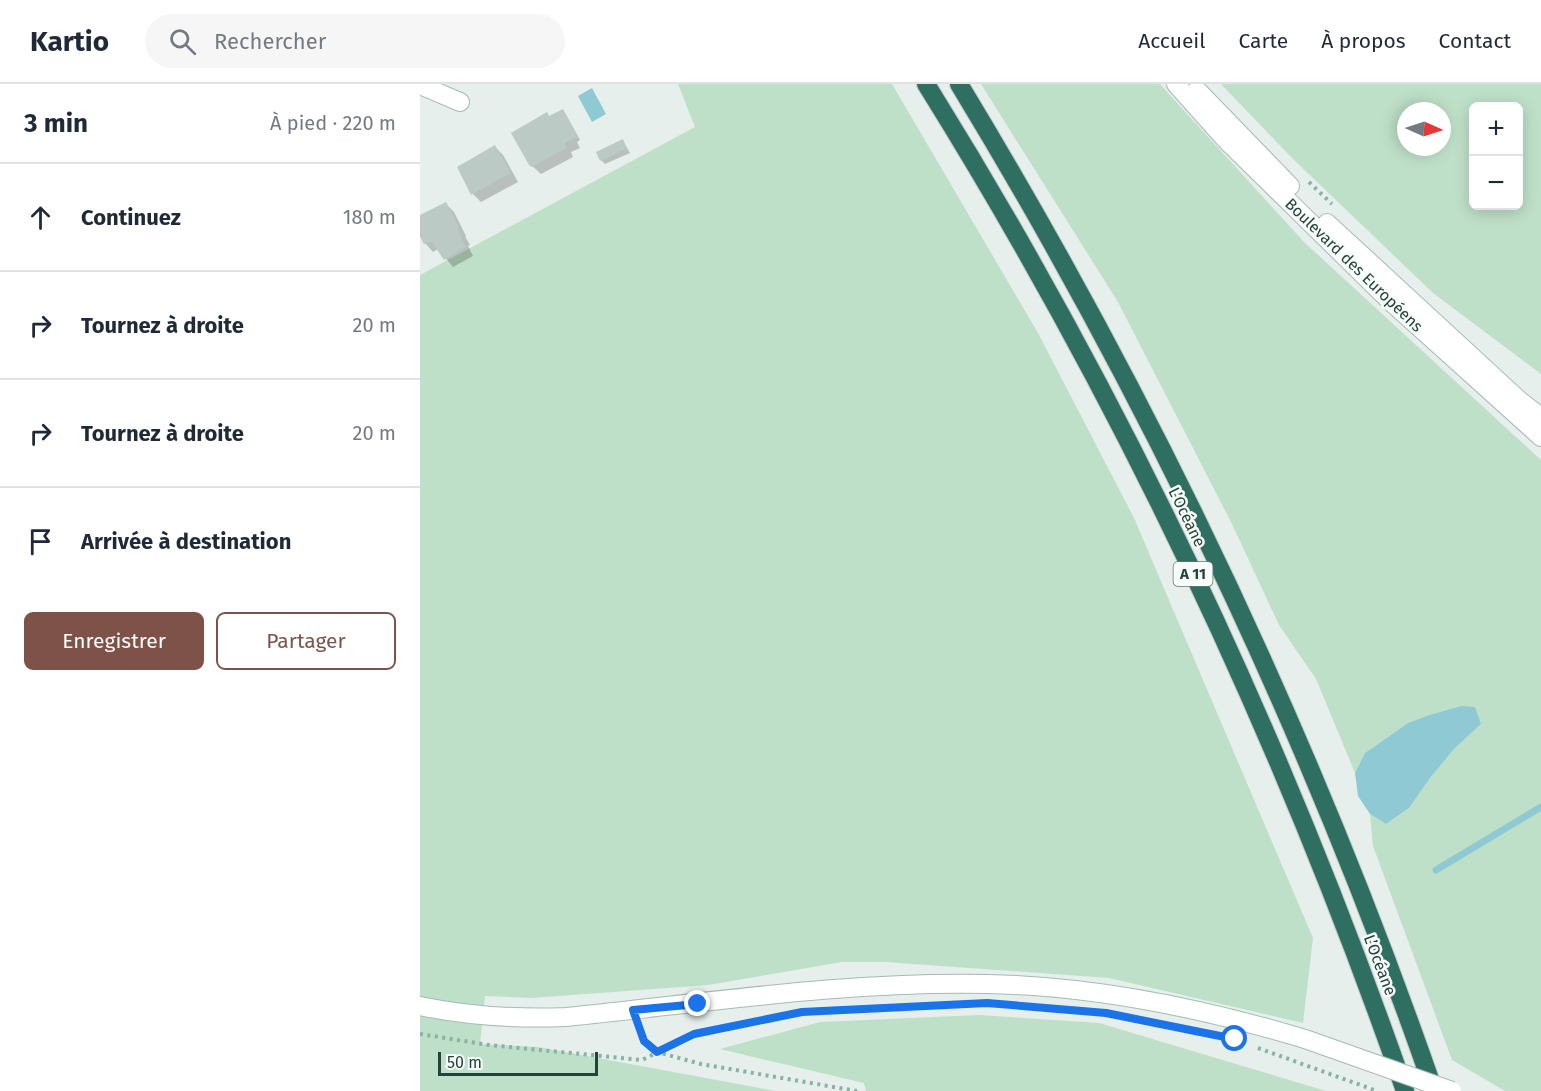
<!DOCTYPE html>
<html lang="fr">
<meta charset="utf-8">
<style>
:root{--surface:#fff;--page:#f6f6f7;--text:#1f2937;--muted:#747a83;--line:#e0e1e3;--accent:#7f5249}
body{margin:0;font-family:"Fira Sans",sans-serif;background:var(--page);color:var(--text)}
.controls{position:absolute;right:18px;top:18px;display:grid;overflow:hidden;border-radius:9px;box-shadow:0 3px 15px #0003}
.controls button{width:54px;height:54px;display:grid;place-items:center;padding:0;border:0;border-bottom:2px solid var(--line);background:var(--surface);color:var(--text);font:30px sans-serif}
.compass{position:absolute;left:977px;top:18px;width:54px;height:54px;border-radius:50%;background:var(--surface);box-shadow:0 3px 15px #0003;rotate:93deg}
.scale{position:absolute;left:18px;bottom:15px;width:160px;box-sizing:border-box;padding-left:6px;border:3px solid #24423a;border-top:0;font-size:16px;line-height:21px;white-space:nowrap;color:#24423a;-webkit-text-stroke:4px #f7fbf9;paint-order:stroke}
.stop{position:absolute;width:18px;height:18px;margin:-14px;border:4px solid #1a73e8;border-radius:50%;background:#fff}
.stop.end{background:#1a73e8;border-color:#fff;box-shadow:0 2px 6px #0008}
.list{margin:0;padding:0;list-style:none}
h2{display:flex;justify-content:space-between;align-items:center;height:78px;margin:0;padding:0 24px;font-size:26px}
h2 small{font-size:20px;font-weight:400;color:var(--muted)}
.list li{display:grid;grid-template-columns:39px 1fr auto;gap:18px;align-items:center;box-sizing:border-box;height:108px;padding:0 24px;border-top:2px solid var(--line)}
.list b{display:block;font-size:22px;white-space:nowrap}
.list em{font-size:20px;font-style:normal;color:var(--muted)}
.actions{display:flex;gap:12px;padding:18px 24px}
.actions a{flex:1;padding:14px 0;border:2px solid var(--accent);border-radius:9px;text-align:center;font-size:21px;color:var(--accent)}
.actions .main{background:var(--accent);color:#fff}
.icon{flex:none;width:33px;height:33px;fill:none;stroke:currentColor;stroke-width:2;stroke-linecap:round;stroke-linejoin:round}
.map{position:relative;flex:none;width:1121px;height:1007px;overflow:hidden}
header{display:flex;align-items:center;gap:36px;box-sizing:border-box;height:84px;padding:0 30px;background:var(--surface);border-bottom:2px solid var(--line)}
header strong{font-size:28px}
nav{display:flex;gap:33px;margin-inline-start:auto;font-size:21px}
.search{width:420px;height:54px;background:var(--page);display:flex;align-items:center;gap:15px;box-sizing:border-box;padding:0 21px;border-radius:33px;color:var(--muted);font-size:22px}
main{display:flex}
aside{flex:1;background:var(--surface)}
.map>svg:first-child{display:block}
.green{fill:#bfe0c8;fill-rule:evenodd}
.water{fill:#8ec9d4}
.shadow{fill:#0003}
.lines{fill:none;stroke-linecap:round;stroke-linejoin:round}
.stream{stroke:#8ec9d4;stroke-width:7}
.building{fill:#bbcac4}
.minor-casing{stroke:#a8b8b2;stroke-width:20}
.secondary-casing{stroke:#a4bbb3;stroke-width:20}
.motorway-casing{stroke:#c2cac8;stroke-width:20}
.path{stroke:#86b3a5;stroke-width:4;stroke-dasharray:3 4.5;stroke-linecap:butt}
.minor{stroke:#fff;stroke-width:18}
.secondary{stroke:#fff;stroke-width:18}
.motorway{stroke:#2f6f62;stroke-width:18}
.secondary-bridge-casing{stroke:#a4bbb3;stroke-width:20;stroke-linecap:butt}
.secondary-bridge{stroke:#fff;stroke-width:18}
.route{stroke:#1a73e8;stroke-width:8}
.labels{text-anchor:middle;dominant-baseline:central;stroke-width:5;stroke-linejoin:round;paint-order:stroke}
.shield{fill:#f7fbf9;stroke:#637a73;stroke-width:1.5}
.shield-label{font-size:15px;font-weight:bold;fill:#24423a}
.street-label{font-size:16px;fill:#24423a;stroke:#f7fbf9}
</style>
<header>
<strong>Kartio</strong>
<div class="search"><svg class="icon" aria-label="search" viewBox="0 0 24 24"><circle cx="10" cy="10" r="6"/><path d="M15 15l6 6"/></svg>Rechercher</div>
<nav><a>Accueil</a><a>Carte</a><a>À propos</a><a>Contact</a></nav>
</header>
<main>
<aside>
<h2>3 min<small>À pied · 220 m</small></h2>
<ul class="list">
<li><svg class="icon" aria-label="ahead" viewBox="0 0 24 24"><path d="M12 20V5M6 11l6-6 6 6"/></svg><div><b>Continuez</b></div><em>180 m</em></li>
<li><svg class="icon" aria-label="right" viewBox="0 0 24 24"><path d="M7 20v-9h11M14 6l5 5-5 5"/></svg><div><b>Tournez à droite</b></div><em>20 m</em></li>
<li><svg class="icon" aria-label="right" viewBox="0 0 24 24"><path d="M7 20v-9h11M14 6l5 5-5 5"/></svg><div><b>Tournez à droite</b></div><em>20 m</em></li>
<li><svg class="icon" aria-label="arrive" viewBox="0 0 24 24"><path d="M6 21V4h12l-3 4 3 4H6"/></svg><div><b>Arrivée à destination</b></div></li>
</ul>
<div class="actions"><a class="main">Enregistrer</a><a>Partager</a></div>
</aside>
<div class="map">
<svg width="1121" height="1007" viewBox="0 0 1121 1007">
<rect width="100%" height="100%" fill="#e6efeb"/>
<g class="green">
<path d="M258,0H472L618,249L714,434L893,854L883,939L689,894L465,878H422L288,901L112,914L65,912L60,960L118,963L356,1007H0V191L275,43Z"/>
<path d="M561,0H740L884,158L1121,376V1007H1085L1032,976L953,762L950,730L966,740L989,724L1010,694L1034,665L1061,640L1041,622L1009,631L988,639L945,669L935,689L896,595L859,541L812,440L698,218Z"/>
<path d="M801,0H1121V290L1013,209L872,74ZM1054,22H1098V122H1054ZM986,27H1022V63H986Z"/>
<path d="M559,931L679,939L906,1007H446L444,999L300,965L400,938Z"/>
</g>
<g class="water">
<path d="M172,4L186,30L172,38L158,12Z"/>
<path d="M1041,622L1055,623L1061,640L1034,665L1010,694L989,724L966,740L950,730L938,712L935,689L945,669L988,639L1009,631Z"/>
</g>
<g class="shadow">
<path d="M143,27L160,56L157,58L160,64L151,68L153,73L121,90L110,80L130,33Z"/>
<path d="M203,57L210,69L185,80L181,76Z"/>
<path d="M75,63L83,71L98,98L61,118L53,110Z"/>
<path d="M26,120L34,128L46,152H45L50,161L48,162L53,172L33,183L18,165L13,168L5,159L0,150V133Z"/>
</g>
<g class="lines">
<path class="stream" d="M1016,786L1121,723"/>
</g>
<g class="building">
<path d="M143,25L158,52L144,60L146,64L112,83L109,81L91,49L127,28L129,32Z"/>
<path d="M203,55L207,65L180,77L176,68Z"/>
<path d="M75,61L91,89L51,111L37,83Z"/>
<path d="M26,118L39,143L38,144L42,153L41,154L46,163L24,176L12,158L4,160L0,153V131Z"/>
</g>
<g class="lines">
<defs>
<path id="minor" d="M0,1L40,18"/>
<g id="secondary">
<path d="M756,0L806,56L969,216L1121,353"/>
<path d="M777,6L870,102"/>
<path d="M907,139L1100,317L1121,333"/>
<path d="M0,922C48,932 96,935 146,933C286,919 426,897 567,900C675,902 782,924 885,955"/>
</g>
<g id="motorway">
<path d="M506,0C703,316 863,656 985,1007"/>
<path d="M539,0C732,318 892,655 1014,1007"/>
</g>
</defs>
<use href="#minor" class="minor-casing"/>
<use href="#secondary" class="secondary-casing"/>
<use href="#motorway" class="motorway-casing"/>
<g class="path">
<path d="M889,98L912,120"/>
<path d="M219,944L223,957L237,968L281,980L437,1007"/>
<path d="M0,950L69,961L222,976L274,950L374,930"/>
<path d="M838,964L957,1007"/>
</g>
<use href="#minor" class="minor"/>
<use href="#secondary" class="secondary"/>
<use href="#motorway" class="motorway"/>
<defs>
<path id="secondary-bridge" d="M885,955L1032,1007"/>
</defs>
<use href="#secondary-bridge" class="secondary-bridge-casing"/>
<use href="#secondary-bridge" class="secondary-bridge"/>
</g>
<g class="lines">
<path class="route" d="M278,920L213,926L224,957L237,968L274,950L382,928L567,919L686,929L815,955"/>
</g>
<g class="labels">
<rect class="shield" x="753.5" y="478" width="39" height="24" rx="4.5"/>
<g class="shield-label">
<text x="773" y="490">A 11</text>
</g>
<g class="street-label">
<text transform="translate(934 181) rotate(44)">Boulevard des Européens</text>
<text transform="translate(767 433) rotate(64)">L’Océane</text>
<text transform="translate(960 881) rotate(69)">L’Océane</text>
</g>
</g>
</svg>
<div class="controls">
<button>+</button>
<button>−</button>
</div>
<svg class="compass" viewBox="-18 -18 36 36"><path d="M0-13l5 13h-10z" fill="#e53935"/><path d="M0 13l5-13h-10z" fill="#747a83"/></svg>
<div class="scale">50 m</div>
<div class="stop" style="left:815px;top:955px"></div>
<div class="stop end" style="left:278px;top:920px"></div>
</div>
</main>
